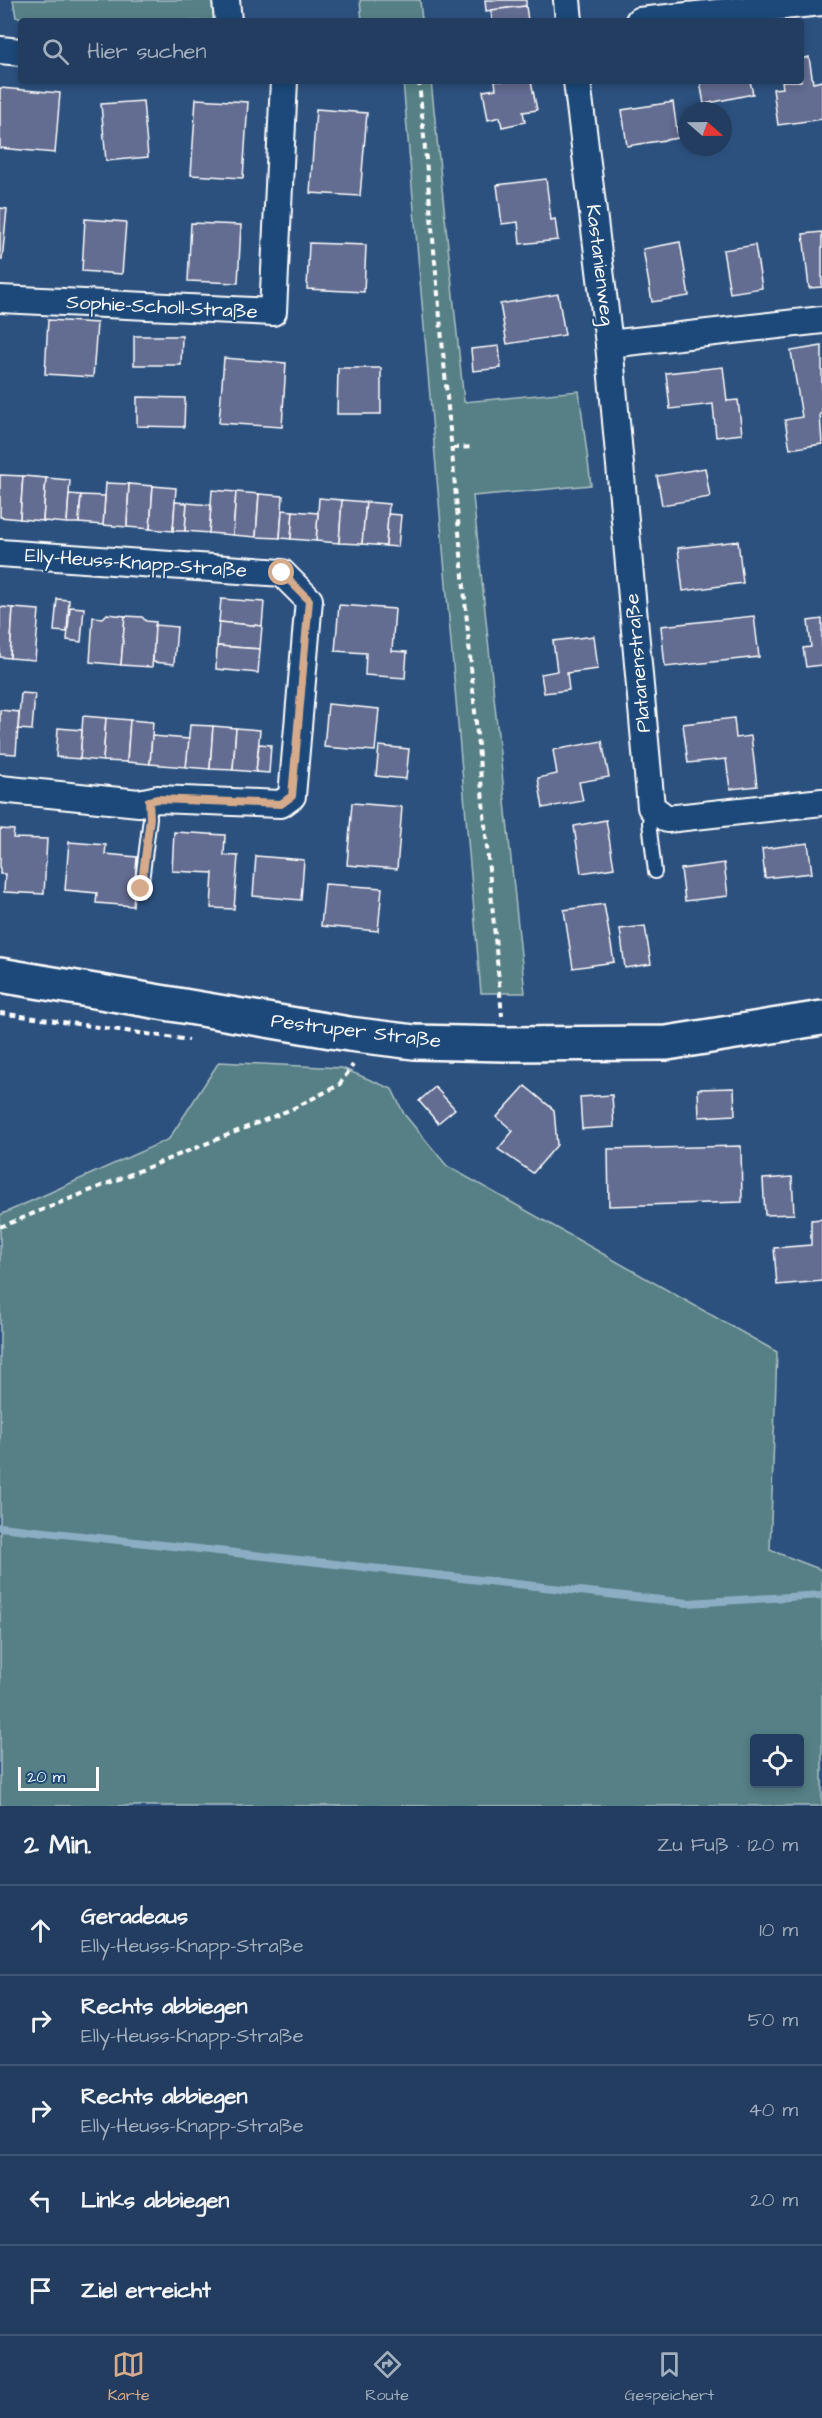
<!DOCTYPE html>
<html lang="de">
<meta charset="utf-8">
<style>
:root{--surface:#223d5f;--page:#2e4868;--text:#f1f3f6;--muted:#a2aebd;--line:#3f5674;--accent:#d6ab8b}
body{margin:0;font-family:"Architects Daughter",sans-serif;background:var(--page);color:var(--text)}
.controls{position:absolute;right:18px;bottom:18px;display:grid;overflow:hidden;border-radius:6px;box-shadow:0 3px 9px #0003}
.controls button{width:54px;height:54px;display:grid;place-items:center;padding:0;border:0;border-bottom:2px solid var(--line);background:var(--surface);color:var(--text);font:30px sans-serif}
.compass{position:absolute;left:678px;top:102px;width:54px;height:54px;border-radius:50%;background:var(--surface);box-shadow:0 3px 9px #0003;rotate:110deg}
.scale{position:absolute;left:18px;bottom:15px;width:81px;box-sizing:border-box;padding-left:6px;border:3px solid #fff;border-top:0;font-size:16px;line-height:21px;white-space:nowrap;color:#fff;-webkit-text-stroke:4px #1f4a7a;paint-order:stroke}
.stop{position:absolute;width:18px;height:18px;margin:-14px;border:4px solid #d6ab8b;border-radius:50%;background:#fff}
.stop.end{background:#d6ab8b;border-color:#fff;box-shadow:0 2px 6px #0008}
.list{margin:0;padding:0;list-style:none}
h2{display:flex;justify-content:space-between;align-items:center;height:78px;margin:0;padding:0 24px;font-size:26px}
h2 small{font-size:20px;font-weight:400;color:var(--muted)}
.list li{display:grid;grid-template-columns:39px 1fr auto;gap:18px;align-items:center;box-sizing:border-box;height:90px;padding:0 24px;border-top:2px solid var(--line)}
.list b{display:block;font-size:22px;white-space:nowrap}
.list p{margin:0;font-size:20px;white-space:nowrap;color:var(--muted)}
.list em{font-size:20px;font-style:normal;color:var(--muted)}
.icon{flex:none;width:33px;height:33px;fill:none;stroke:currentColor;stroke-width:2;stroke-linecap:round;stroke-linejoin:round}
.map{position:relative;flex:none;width:822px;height:1806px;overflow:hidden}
.search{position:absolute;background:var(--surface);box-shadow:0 3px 9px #0003;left:18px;right:18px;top:18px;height:66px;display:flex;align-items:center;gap:15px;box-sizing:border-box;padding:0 21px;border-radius:6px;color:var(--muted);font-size:22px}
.sheet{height:528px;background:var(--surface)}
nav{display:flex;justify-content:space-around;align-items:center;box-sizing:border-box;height:84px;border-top:2px solid var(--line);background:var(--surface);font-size:16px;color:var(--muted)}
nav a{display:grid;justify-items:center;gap:3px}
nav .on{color:var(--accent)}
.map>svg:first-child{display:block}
.green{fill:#578086;stroke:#abc0c2;stroke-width:1.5;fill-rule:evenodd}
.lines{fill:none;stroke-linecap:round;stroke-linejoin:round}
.stream{stroke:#8cadc4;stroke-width:8}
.building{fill:#646c91;stroke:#fff;stroke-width:1.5}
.lane-casing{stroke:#fff;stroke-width:16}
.street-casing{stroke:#fff;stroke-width:30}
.secondary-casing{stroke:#fff;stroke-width:38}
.path{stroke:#fff;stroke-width:4;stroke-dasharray:6 4.5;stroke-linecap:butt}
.lane{stroke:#1f4a7a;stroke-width:12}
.street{stroke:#1f4a7a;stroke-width:26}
.secondary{stroke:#1f4a7a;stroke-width:33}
.route{stroke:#d6ab8b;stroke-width:8}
.labels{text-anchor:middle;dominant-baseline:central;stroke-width:4.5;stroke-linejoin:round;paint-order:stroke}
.street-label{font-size:20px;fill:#fff;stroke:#1f4a7a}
</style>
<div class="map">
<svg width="822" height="1806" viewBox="0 0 822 1806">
<rect width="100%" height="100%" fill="#2d517f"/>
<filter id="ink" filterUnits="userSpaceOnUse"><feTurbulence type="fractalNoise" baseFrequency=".0167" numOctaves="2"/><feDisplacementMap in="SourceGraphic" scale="12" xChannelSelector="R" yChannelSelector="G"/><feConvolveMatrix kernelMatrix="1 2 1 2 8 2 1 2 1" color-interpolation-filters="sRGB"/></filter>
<g filter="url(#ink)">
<g class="green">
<path d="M13,0H213L215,21H53L16,17Z"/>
<path d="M360,0H420L422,21H362Z"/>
<path d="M403,81H431L464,402L579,391L591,485L473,496L525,993H481Z"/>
<path d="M219,1062L342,1068L392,1089L404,1114L447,1166L777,1352L770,1550L822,1570V1806H0V1215L169,1139ZM754,1738H800V1784H754Z"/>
</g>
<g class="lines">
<path class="stream" d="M0,1527L688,1603L822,1595"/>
</g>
<g class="building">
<path d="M485,0H526V6L486,11Z"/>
<path d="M526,6L528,21H492L491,10Z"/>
<path d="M809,57L813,83L822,81V119L778,125L773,89L783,88L782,81H801V59Z"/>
<path d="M495,81H531L537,110L523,112L525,122L502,127L500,117L488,120L483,91L496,89Z"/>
<path d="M700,81H750L753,94L704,104Z"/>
<path d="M0,88L60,93L55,153L0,148Z"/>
<path d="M196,99L248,102L243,178L191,175Z"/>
<path d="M143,101L148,157L106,161L101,104Z"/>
<path d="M673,102L678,138L627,146L622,110Z"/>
<path d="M316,109L367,113L360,196L310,193Z"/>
<path d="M546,179L551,220L555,219L558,240L520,244L518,222L502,224L497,185Z"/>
<path d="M0,208L7,209L2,260H0Z"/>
<path d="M85,219L126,222L122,274L82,271Z"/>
<path d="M191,223L241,225L238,283L188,281Z"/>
<path d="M822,232V287L809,288L803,234Z"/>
<path d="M680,242L689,296L652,302L643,249Z"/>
<path d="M309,243L366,245L364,292L307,289Z"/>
<path d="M755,245L762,288L730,293L723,250Z"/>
<path d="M558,294L565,335L507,344L500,304Z"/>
<path d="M48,320L97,323L93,377L45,374Z"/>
<path d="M134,336H182L181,365H134Z"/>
<path d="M499,346L501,368L473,371L471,349Z"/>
<path d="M822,346V414H820L822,444L790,449L785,420L802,417L791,351Z"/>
<path d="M224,358L286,363L282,427L219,423Z"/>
<path d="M723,367L727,401L738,400L742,434L716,437L713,404L670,409L666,373Z"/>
<path d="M338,368H381V414H337Z"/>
<path d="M137,397L185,398L184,427L137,426Z"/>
<path d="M705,468L710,497L662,505L657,476Z"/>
<path d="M0,475L23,476L20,519L0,517Z"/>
<path d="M23,476L46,478L43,521L20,519Z"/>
<path d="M46,478L70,480L67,523L43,521Z"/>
<path d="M106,483L129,484L127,527L103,525Z"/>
<path d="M129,484L153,486L150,529L127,527Z"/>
<path d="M153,486L176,488L173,531L150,529Z"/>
<path d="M212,490L236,492L233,535L209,533Z"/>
<path d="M236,492L259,494L256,537L233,535Z"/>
<path d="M69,494L81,495L79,523H67Z"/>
<path d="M259,494L283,496L280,538L256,537Z"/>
<path d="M81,495L105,496L103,525L79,523Z"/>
<path d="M319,498L342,500L339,543L316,541Z"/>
<path d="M342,500L366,502L362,544L339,543Z"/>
<path d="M175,502L187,503L185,531H173Z"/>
<path d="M366,502L389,504L386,546L362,544Z"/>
<path d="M187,503L211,505L209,533L185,531Z"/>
<path d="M282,510L293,511L291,539L280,538Z"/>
<path d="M293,511L318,513L316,541L291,539Z"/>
<path d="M388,514L401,515L398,547L386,546Z"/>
<path d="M738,541L743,583L683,591L678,548Z"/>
<path d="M57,599L69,600L67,632L54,631Z"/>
<path d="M221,599L264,602L262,626L219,622Z"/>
<path d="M339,605L395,609L392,651L407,652L405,678L365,675L366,653L335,651Z"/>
<path d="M0,607L13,608L10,658L0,657Z"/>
<path d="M70,607L84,608L81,642L67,640Z"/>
<path d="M13,608L39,610L35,660L10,658Z"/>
<path d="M107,614L125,616L121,665L90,662L93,617L103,618Z"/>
<path d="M125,616L142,617L146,621L156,622L152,667L121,665Z"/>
<path d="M754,616L759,657L665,667L661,626Z"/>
<path d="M822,619V665L806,667L803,648L811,647L808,621Z"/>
<path d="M219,622L262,626L260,649L217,646Z"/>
<path d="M155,625L177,627L174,664L153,662Z"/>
<path d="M594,636L598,669L567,673L569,690L544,693L541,674L557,671L553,641Z"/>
<path d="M217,646L260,649L258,673L216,669Z"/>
<path d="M21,693L35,694L32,730L18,729Z"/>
<path d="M328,704L379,709L375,751L324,747Z"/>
<path d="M0,710L19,712L16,754L0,753Z"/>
<path d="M83,716L106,718L103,761L80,759Z"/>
<path d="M106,718L130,720L127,762L103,761Z"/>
<path d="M734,718L736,738L751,736L757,786L730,789L726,759L688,763L683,724Z"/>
<path d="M130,720L153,722L150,764L127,762Z"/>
<path d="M190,725L213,726L210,769L186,767Z"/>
<path d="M213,726L236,728L233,770L210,769Z"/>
<path d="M58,728L82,730L80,759L56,757Z"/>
<path d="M236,728L260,730L256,772L233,770Z"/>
<path d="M152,736L189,739L186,767L150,764Z"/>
<path d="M602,741L609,777L579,782L583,801L543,808L538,778L557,774L553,750Z"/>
<path d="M259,744L271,745L269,773L256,772Z"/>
<path d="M379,746L409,749L406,779L376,776Z"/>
<path d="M352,803L402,807L397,869L347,865Z"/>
<path d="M606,820L614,868L581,873L574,826Z"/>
<path d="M0,829L14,830L13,838L47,839L44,894L4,892L5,874H0Z"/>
<path d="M174,832L225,835L224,855L238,856L234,909L211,908L213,873L172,871Z"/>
<path d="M69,842L106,845L105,854L137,857L133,906L96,903L97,893L65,890Z"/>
<path d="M808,843L812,873L765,878L762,849Z"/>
<path d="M256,856L304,860L301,900L253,896Z"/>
<path d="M724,863L728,896L685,901L681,869Z"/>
<path d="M325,884L382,888L378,931L321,926Z"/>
<path d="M604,904L614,962L573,968L564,910Z"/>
<path d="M645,926L651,964L625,968L620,929Z"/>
<path d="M525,1086L554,1110L557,1145L533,1173L498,1149L513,1131L497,1117Z"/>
<path d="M435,1087L455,1109L438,1123L419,1101Z"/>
<path d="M734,1088L735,1115L699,1117L698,1089Z"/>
<path d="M612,1095L614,1127L582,1129L580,1097Z"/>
<path d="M741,1146L742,1202L609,1206L608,1149Z"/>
<path d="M792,1177L794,1214L765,1215L763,1179Z"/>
<path d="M822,1219V1281L777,1285L774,1248L811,1245V1220Z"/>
</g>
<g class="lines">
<defs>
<g id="lane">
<path d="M651,807L649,822L655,872"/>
<path d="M141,889L150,818L149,801"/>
</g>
<g id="street">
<path d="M226,0L228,21"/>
<path d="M567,0L569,21"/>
<path d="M639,21L822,2"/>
<path d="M0,50L21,52"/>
<path d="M577,81L609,344L822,320"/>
<path d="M0,299L273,312L284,81"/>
<path d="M609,344L651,807L667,819L822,802"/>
<path d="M0,553L282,573L309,600L292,796L281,804L158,799L139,803L0,789"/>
</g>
<path id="secondary" d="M0,975L349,1034L414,1042L505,1044L667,1043L822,1018"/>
</defs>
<use href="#lane" class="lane-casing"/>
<use href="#street" class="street-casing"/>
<use href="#secondary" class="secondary-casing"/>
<g class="path">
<path d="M419,81L502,1016"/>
<path d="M453,448L473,447"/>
<path d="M0,1013L189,1040"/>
<path d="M0,1227L292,1109L339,1085L353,1065"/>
</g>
<use href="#lane" class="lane"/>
<use href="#street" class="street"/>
<use href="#secondary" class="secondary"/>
</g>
</g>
<g class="lines" filter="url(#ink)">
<path class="route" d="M141,889L150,818L149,801L158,799L281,804L292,796L309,600L282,573"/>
</g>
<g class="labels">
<g class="street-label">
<text transform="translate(600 265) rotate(83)">Kastanienweg</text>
<text transform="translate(162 307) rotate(3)">Sophie-Scholl-Straße</text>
<text transform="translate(136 563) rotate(4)">Elly-Heuss-Knapp-Straße</text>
<text transform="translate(638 663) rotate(-95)">Platanenstraße</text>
<text transform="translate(356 1031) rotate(7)">Pestruper Straße</text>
</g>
</g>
</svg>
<div class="controls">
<button><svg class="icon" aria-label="locate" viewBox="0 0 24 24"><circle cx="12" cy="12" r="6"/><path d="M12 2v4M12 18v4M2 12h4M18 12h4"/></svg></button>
</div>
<svg class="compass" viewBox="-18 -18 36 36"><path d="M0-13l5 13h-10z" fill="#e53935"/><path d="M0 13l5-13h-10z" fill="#a2aebd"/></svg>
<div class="scale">20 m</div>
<div class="stop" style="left:282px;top:573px"></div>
<div class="stop end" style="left:141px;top:889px"></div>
<div class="search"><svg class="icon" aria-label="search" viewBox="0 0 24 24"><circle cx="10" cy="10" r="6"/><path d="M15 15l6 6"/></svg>Hier suchen</div>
</div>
<section class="sheet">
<h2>2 Min.<small>Zu Fuß · 120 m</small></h2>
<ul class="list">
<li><svg class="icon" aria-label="ahead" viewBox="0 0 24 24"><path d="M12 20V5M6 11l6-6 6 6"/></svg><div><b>Geradeaus</b><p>Elly-Heuss-Knapp-Straße</p></div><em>10 m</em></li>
<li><svg class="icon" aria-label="right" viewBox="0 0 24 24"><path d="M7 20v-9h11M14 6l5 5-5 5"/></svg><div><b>Rechts abbiegen</b><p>Elly-Heuss-Knapp-Straße</p></div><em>50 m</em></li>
<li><svg class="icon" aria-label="right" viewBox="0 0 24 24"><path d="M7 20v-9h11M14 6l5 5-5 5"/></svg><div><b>Rechts abbiegen</b><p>Elly-Heuss-Knapp-Straße</p></div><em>40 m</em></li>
<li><svg class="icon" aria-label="left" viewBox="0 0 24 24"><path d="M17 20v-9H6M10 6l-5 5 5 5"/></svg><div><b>Links abbiegen</b></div><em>20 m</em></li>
<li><svg class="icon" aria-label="arrive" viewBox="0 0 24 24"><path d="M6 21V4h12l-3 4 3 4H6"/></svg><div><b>Ziel erreicht</b></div></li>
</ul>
</section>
<nav>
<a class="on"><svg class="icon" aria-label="map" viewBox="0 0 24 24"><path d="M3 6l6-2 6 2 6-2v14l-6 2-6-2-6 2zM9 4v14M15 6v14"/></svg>Karte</a>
<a><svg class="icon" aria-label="directions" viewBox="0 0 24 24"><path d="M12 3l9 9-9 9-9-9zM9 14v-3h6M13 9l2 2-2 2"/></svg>Route</a>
<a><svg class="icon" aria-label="saved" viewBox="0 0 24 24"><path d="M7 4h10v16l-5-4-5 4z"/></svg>Gespeichert</a>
</nav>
